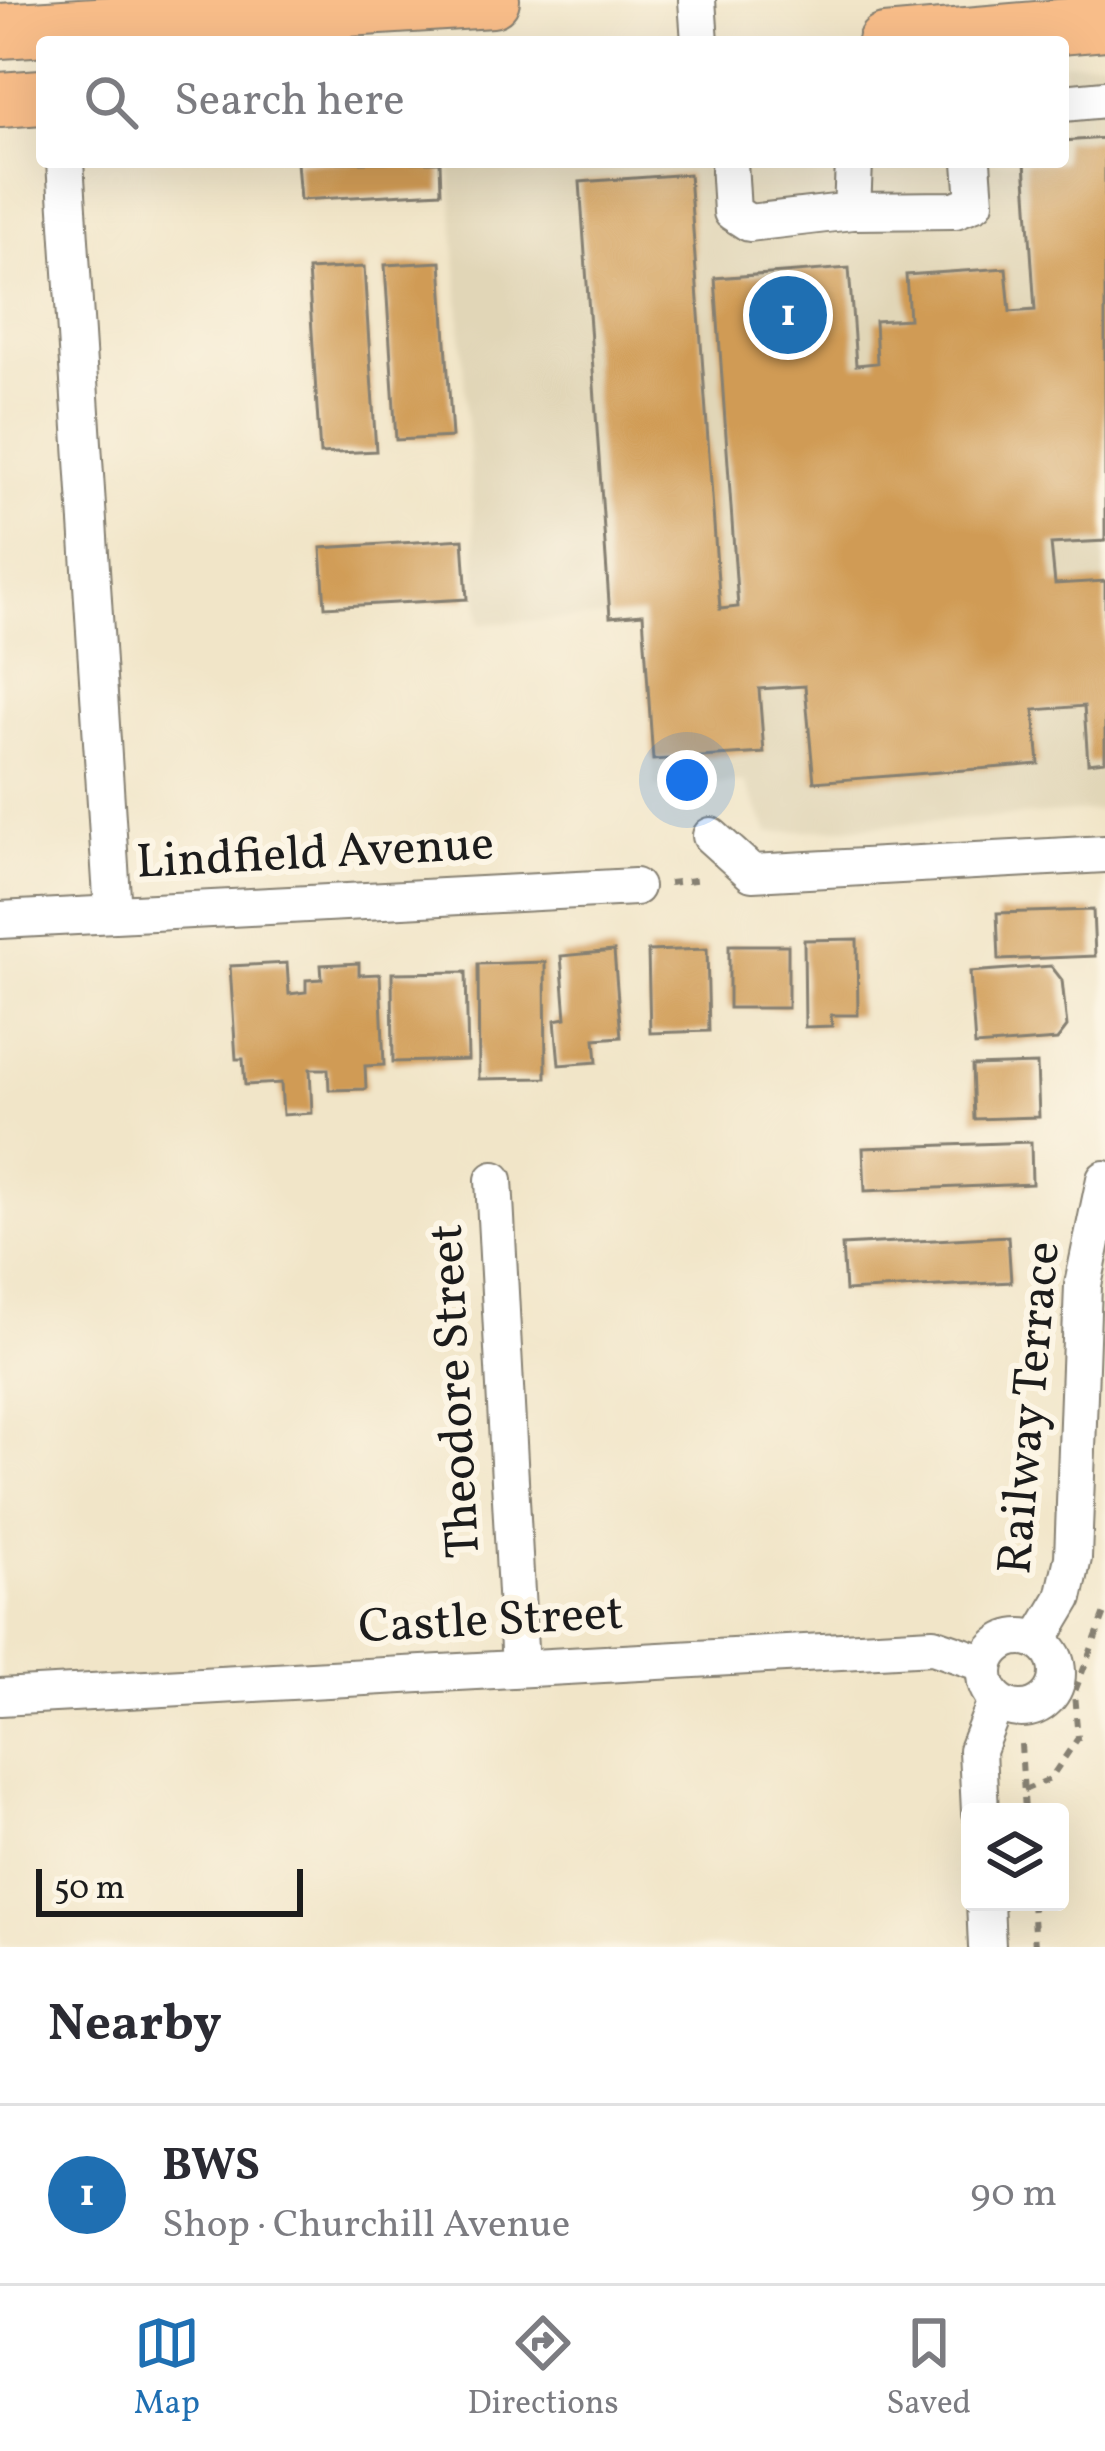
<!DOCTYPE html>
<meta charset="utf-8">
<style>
:root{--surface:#fff;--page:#f7f7f7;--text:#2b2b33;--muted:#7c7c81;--line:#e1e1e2;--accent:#1f6fb2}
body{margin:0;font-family:Vollkorn,serif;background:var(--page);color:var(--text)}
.controls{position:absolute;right:36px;bottom:36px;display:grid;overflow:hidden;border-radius:12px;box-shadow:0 12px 48px #0002}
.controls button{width:108px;height:108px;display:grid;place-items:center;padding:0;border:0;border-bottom:3px solid var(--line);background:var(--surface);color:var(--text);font:60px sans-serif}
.scale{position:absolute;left:36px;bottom:30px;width:267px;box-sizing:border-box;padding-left:12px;border:6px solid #1c1c1c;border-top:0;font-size:33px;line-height:42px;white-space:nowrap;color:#1c1c1c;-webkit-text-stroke:9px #fcf5e5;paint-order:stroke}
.you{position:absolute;left:687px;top:780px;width:42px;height:42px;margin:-30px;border:9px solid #fff;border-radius:50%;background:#1a73e8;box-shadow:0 0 0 18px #1a73e833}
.badge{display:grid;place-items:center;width:78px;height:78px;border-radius:50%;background:var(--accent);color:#fff;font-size:39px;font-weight:700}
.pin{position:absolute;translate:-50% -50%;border:6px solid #fff;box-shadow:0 3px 12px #0006}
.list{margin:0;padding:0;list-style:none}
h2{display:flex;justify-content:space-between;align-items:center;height:156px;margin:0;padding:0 48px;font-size:51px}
h2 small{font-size:39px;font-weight:400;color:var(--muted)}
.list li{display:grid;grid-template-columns:78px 1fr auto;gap:36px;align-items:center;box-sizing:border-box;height:180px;padding:0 48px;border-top:3px solid var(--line)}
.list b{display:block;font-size:45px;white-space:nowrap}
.list p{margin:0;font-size:39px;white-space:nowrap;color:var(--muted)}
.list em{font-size:39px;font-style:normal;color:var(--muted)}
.icon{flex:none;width:66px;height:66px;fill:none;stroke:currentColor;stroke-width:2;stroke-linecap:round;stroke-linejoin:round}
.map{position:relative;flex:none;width:1105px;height:1947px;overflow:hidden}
.search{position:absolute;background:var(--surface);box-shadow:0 12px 48px #0002;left:36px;right:36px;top:36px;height:132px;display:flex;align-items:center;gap:30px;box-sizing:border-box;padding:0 42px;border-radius:12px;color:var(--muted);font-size:45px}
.sheet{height:336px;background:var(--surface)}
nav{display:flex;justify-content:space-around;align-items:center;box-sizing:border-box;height:168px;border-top:3px solid var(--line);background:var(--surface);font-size:33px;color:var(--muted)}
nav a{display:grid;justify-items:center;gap:6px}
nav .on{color:var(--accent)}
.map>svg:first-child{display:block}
.built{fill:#e1d6b7}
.building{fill:#d09b55}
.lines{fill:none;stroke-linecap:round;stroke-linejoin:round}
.minor-casing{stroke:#868072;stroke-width:40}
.highway-casing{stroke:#868072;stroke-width:58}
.path{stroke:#868072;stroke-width:6;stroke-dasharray:9 9;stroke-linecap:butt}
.minor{stroke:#fff;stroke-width:36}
.highway{stroke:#f8bd89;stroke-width:54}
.labels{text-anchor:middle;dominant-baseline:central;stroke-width:12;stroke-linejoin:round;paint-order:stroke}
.street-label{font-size:48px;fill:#1c1c1c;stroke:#fcf5e5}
</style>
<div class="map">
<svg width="1105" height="1947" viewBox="0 0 1105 1947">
<rect width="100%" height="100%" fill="#fcf5e5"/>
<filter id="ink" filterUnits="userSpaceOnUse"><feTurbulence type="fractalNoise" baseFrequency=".00833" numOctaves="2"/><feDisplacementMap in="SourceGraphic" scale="24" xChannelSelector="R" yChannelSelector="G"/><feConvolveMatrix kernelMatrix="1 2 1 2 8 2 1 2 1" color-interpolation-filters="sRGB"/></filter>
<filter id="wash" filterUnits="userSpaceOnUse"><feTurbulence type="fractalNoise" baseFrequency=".004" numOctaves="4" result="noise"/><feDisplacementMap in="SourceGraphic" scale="48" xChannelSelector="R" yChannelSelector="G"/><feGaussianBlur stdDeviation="2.7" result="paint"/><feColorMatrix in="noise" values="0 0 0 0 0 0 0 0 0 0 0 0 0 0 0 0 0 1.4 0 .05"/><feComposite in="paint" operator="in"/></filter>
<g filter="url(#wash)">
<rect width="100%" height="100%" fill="#f1e5c8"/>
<path class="built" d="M1105,60V810L769,833L744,782L655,788L643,615L480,624L450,162H1063V63Z"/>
<g id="blocks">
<g class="building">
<path d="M1105,138V541L1051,544L1055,584L1105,581V761L1088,763L1084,706L1034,710L1039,764L814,782L805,686L759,689L764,753L653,760L643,614L610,617L580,182L689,174L720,609L738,607L715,278L849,268L856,365L877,363L875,321L909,319L906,275L1006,268L1010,312L1035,310L1025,162H1063V141Z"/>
<path d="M297,162H440L441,192L300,200Z"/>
<path d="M441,262L452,437L396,440L385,265Z"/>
<path d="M364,267L376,451L320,454L308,270Z"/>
<path d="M463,539L467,599L325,607L321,548Z"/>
<path d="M1093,910L1095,956L999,960L997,913Z"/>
<path d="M857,939L858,1015H831L832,1026L805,1027L804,940Z"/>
<rect x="729" y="945" width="59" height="63"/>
<path d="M707,949L709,1031L650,1033L648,951Z"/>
<path d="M614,951L621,1037L595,1039L597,1062L559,1065L555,1020L566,1018L561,956Z"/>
<path d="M545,962L546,1078L479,1079L478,964Z"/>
<path d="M287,963L289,994L306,992V980L322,979L321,965L359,963V975L380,974L384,1065L365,1066L366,1089L329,1090L328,1069H310L312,1113L283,1115L281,1083L245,1085L243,1059H236L230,966Z"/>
<path d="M1051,966L1062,980L1067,1027L1057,1040L975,1046L970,972Z"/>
<path d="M466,972L468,1060L393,1062L392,973Z"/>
<path d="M1037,1064L1039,1117L974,1119L972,1066Z"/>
<path d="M1031,1142L1032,1184L865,1191L863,1148Z"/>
<path d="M1008,1236L1011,1282L845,1291L842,1245Z"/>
</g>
</g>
</g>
<g filter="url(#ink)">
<use href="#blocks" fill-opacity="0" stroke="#868072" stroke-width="3"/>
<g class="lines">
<defs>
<g id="minor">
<path d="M697,0L700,42"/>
<path d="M1063,103L1105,99"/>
<path d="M65,162L113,913"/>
<path d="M729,162L732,212L749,223L852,211L854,162"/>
<path d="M852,211L955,210L975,202L972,162"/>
<path d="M711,836L752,873L1105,854"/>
<path d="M0,920L635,887"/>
<path d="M494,1180L520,1668"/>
<circle cx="1021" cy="1673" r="36"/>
<path d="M1039,1640L1064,1598L1073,1558L1083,1285L1105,1179"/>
<path d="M0,1697L933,1646L985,1664"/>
<path d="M980,1812L977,1750L996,1702"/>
<path d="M985,1902L987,1947"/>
</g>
<g id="highway">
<path d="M0,31L492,0"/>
<path d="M885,42L1105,23"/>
<path d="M0,100L42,97"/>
</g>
</defs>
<use href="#minor" class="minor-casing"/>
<use href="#highway" class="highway-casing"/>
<g class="path">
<path d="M669,883L703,879"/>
<path d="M1021,1744L1025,1812"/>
<path d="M1024,1790L1050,1779L1078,1738L1074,1694L1105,1613"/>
<path d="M1032,1902L1035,1947"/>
</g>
<use href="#minor" class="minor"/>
<use href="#highway" class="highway"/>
</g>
</g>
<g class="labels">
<g class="street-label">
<text transform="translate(315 855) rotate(-3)">Lindfield Avenue</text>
<text transform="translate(457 1391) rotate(-93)">Theodore Street</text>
<text transform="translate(1031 1408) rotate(-85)">Railway Terrace</text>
<text transform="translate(491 1622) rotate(-3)">Castle Street</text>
</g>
</g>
</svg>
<div class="controls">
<button><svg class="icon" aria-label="layers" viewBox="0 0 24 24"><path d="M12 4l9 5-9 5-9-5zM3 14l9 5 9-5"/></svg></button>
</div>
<div class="scale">50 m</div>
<div class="you"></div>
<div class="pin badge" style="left:788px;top:315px">1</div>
<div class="search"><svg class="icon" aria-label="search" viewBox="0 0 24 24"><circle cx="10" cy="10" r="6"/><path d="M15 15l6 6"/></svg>Search here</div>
</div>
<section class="sheet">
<h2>Nearby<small></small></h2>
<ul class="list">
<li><span class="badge">1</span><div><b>BWS</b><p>Shop · Churchill Avenue</p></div><em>90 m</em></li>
</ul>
</section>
<nav>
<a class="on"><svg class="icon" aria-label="map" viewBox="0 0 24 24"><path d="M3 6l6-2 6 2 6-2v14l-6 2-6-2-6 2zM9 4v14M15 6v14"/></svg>Map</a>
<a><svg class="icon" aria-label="directions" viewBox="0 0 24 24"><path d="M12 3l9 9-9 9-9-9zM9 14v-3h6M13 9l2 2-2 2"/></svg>Directions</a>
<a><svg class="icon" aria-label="saved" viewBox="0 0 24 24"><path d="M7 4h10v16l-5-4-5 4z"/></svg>Saved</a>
</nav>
